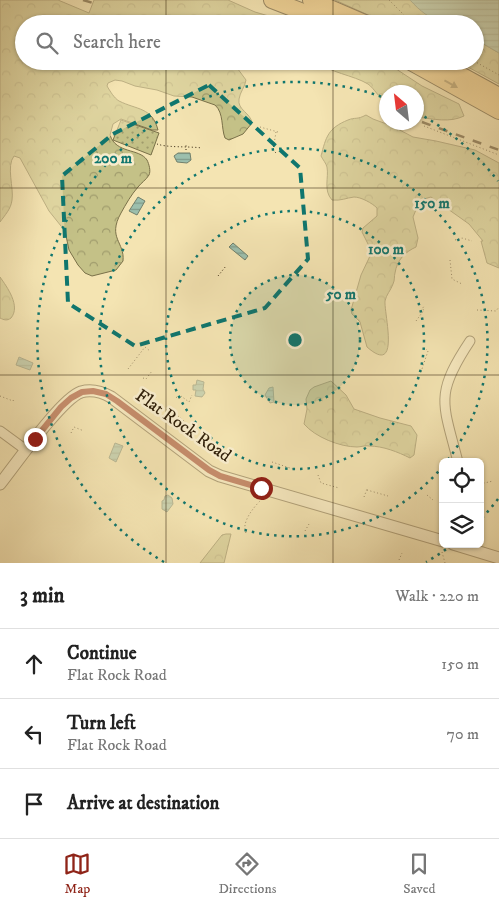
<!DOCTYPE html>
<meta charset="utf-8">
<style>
:root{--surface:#fff;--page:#f2f2f2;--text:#222;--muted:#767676;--line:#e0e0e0;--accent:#8f2418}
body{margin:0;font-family:"IM FELL DW Pica",serif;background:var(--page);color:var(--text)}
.controls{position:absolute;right:15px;bottom:15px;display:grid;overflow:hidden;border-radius:8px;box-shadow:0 1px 4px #0004}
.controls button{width:45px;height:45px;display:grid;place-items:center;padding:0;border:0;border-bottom:1px solid var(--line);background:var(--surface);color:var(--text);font:25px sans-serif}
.compass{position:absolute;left:379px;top:85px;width:45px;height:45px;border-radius:50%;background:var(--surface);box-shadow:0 1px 4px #0004;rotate:332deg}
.stop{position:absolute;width:15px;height:15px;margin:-11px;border:4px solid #8f2418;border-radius:50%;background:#fff}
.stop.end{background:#8f2418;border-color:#fff;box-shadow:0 1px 5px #0008}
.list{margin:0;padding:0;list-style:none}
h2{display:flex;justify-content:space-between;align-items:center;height:65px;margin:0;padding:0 20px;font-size:21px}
h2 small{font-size:16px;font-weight:400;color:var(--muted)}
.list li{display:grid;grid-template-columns:32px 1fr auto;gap:15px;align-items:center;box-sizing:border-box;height:70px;padding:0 20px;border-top:1px solid var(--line)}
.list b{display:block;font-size:19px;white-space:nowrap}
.list p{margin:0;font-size:16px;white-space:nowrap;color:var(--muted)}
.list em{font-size:16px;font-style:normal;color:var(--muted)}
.icon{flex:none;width:28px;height:28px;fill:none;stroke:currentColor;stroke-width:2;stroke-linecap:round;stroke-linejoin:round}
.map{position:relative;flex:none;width:499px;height:563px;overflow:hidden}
.search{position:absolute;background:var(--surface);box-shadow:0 1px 4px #0004;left:15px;right:15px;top:15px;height:55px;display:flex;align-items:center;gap:12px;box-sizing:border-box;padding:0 18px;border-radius:28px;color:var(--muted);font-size:19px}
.sheet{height:275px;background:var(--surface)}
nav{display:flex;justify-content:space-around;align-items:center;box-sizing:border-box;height:70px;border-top:1px solid var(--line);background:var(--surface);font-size:14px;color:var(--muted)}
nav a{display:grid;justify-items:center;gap:2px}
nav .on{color:var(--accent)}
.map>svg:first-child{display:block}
.forest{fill:url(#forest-crowns);stroke:#7a7149}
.park{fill:url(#park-dots);stroke:#7a7149}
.water{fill:url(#water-rules);stroke:#71806c}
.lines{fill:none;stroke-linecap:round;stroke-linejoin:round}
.minor-casing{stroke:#625235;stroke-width:11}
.tertiary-casing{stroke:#625235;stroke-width:13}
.motorway-casing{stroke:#31210b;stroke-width:18}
.path{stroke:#31210b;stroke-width:1;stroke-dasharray:1 2.5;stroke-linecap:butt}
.minor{stroke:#f8edcd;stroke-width:9}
.tertiary{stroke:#f8edcd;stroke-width:11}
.motorway{stroke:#eac279;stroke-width:16}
.rail{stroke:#31210b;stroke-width:2.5;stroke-dasharray:9 9;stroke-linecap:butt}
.oneway{fill:#8e7242}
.route{stroke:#8f2418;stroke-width:6}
.marked{fill:none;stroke:#0f766e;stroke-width:4;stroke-dasharray:10 6;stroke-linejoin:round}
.grid{fill:none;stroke:#31210b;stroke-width:1;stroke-opacity:0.55}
.ring{fill:none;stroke:#0f766e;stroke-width:2.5;stroke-dasharray:2.5 5}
.labels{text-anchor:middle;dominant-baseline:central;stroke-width:5;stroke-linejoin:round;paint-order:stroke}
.street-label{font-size:18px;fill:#31210b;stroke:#f8edcd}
.centre{fill:#0f766e;stroke:#f8edcd;stroke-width:2.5}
.ring-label{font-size:15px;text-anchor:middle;font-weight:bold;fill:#0f766e;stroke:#f8edcd;stroke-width:5;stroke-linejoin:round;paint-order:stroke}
</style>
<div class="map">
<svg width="499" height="563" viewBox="0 0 499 563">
<defs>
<pattern id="forest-crowns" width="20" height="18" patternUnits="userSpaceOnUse" patternTransform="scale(1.25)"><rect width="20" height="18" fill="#c4c187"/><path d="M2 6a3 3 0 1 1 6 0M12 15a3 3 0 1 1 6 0" fill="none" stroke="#a09c6d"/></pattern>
<pattern id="park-dots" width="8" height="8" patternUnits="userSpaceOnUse" patternTransform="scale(1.25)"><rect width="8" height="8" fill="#c4c187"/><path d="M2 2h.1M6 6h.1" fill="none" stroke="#a09c6d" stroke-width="1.8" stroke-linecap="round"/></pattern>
<pattern id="water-rules" width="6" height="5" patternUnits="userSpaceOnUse" patternTransform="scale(1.25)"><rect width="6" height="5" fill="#9cbfad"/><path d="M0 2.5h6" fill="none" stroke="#809b8b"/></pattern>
</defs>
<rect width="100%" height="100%" fill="#f4e4b2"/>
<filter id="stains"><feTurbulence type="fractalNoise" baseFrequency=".004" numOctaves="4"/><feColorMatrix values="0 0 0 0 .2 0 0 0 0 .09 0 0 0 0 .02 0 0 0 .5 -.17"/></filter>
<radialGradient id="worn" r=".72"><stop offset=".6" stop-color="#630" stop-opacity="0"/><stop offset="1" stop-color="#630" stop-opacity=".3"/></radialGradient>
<g class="forest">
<path d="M0,0H58L89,13L94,0H228L255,12L296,24H230L226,22L219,24H24V61H232L246,80C245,87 240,92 239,99C237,110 251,113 252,123L243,134L229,140L225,138C221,128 224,113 215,105L192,97L174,96L157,90L135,86L122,81L115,80L108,83L107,86C110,91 114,98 119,101C137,110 152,107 158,130H152L121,119L113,124L110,135C116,154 139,148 147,160C149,164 151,171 149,175C146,180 141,183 138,187C131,195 126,204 121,213C107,238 125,242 123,261L116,270L92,276L85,273L78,265L69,250L65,231L49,211L20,158L14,156C6,166 14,188 12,200C11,209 5,215 0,222Z"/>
<path d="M335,0H410C421,12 439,23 455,24H388Z"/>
<path d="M475,39L499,53V84L457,61H475Z"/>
<path d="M316,61H384L422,86L459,104L464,116C450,123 433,119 417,117L416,92H386V100C378,98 375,89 368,84C353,75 330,73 316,61Z"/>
<path d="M366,115L373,119L392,126L413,137L436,141L475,150L499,163V268L487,263L481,241H483L469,224L431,197L420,200L413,217L418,238L416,247C405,252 397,260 395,273C394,276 395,280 393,284C391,290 386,295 385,301C384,314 401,377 367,347L360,322L352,314L351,310L361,275L370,256V248L362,232L363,228L377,216V208C372,203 361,197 354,197C346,198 341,201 332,200C323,190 329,178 327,167C326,163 323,160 321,156C326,137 328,128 348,120C355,117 357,120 366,115Z"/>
<path d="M0,277C7,287 21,306 11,318C7,321 4,320 0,318Z"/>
<path d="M331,381L346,395L354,409L380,418L411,426L417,435L414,455L410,458C398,452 383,446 369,446C365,445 361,447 357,447C340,447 315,437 304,424L307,409L306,399L310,390L314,387Z"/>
<path d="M226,534H231L224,563H200L222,535Z"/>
</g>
<path class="park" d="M121,120L159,133L151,155L113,140Z"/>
<g class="water">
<path d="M410,0H499V53L475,39V24C444,24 432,24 410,0Z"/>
<path d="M178,153H190L191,160L187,163L177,162L174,156Z"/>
<path d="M138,197L145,201L137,215L129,211Z"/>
<path d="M233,243L248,256L245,260L229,247Z"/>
<path d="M19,357L33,363L30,370L16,365Z"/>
<path d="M197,380L204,382L203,389L205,393L202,397L195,396L196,390H193V385H196Z"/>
<path d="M273,387L274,402L270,403L265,395L269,388Z"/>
<path d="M115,443L123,446L116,462L109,458Z"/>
<path d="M168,495L172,498L173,504L167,512L162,509V501L164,500L165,496Z"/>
</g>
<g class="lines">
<defs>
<g id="minor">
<path d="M0,431L26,450"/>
<path d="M458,462C443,403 434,395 470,341"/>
</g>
<g id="tertiary">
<path d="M0,484C16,464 61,399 81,392C92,389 102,392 111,397L209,471L220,476L443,541"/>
<path d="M453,544L499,558"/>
</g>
<g id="motorway">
<path d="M272,0L334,24"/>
<path d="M311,0L367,24"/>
<path d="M409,61L499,111"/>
<path d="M435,61L499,96"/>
</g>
</defs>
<use href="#minor" class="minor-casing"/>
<use href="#tertiary" class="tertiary-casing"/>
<use href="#motorway" class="motorway-casing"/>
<g class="path">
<path d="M389,0L413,24"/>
<path d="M474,61L499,75"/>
<path d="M424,126L499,155"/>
<path d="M260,127L278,132"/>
<path d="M276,132L273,150L277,154"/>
<path d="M157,144C169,148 187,146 202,148"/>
<path d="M186,150V143"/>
<path d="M455,240L462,238L472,241"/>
<path d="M450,260L452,279L462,284"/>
<path d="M218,276L226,266"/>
<path d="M477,310L496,311L499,307"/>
<path d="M416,321L424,310L422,309L425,305"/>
<path d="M128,369L145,347L150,351"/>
<path d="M421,372L428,351L426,349"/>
<path d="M143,378L146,379L152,371"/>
<path d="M0,396L13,401L14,399"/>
<path d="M176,397L179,399L181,396L189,402L192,395"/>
<path d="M167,407L189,425"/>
<path d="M71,433L74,427L84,431"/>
<path d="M272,462L293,469"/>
<path d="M318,475L321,483L339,488"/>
<path d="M480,484L493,481"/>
<path d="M367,490L388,496"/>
<path d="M427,495L433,500"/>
<path d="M364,497L367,489"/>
<path d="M305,531L309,524"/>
<path d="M246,533C241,523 253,508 260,501"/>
<path d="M442,552L445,563"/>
<path d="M399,560L402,553"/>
</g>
<use href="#minor" class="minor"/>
<use href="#tertiary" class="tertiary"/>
<use href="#motorway" class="motorway"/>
<g class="rail">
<path d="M83,0L93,3"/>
<path d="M422,122L499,150"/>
</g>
</g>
<defs><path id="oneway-solid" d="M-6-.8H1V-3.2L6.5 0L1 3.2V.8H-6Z" transform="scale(1.25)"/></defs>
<use class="oneway" href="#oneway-solid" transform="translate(451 84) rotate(29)"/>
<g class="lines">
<path class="route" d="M35,439L61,407L71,398L82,392L93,391L106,394L117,401L209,470L220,476L261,488"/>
</g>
<path d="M0 0H499V563H0ZM209,85L300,168L308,259L265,308L135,346L68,303L62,176L113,134Z" fill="#f4e4b2" fill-opacity=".55" fill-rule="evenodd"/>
<path class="marked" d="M209,85L300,168L308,259L265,308L135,346L68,303L62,176L113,134Z"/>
<path class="grid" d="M166,0V24M333,0V24M166,61V563M333,61V563M0,188H499M0,375H499"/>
<circle cx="295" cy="340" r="65" fill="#0f766e" fill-opacity=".12"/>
<g class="ring">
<circle cx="295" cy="340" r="65"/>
<circle cx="295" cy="340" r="129"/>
<path d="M443 466A194 194 0 1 1 447 461"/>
<path d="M498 499A258 258 0 0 1 481 519M452 545A258 258 0 0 1 426 562M164 562A258 258 0 0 1 385 98M418 113A258 258 0 0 1 498 181"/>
</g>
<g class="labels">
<g class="street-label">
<text transform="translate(183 426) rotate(35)">Flat Rock Road</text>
</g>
</g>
<circle cx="295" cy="340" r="8" class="centre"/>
<g class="ring-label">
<text x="113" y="163">200 m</text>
<text x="432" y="208">150 m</text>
<text x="386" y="254">100 m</text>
<text x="341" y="299">50 m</text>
</g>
<rect width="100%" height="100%" filter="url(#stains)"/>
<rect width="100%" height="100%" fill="url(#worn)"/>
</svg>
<div class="controls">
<button><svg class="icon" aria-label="locate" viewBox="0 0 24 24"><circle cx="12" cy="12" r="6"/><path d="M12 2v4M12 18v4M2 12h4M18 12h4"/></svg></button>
<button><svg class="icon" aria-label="layers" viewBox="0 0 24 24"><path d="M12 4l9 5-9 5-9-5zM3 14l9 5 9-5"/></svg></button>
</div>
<svg class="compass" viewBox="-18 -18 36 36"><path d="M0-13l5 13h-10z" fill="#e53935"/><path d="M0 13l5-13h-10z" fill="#767676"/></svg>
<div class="stop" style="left:261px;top:488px"></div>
<div class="stop end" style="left:35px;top:439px"></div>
<div class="search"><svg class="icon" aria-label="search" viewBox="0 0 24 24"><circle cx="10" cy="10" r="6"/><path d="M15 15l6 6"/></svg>Search here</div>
</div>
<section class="sheet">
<h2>3 min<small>Walk · 220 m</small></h2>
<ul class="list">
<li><svg class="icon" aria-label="ahead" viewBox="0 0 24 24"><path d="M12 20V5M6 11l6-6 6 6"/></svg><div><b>Continue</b><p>Flat Rock Road</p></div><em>150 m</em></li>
<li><svg class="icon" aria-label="left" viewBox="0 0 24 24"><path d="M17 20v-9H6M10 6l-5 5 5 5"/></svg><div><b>Turn left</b><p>Flat Rock Road</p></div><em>70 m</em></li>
<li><svg class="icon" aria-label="arrive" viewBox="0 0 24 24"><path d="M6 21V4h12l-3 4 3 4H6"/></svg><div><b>Arrive at destination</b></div></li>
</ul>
</section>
<nav>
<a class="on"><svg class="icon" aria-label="map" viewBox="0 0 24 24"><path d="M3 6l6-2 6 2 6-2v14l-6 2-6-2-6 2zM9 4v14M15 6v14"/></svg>Map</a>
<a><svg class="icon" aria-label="directions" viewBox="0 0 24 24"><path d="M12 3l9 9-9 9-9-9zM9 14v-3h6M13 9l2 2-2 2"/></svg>Directions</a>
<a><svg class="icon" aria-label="saved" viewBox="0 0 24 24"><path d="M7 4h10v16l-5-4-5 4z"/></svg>Saved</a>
</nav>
